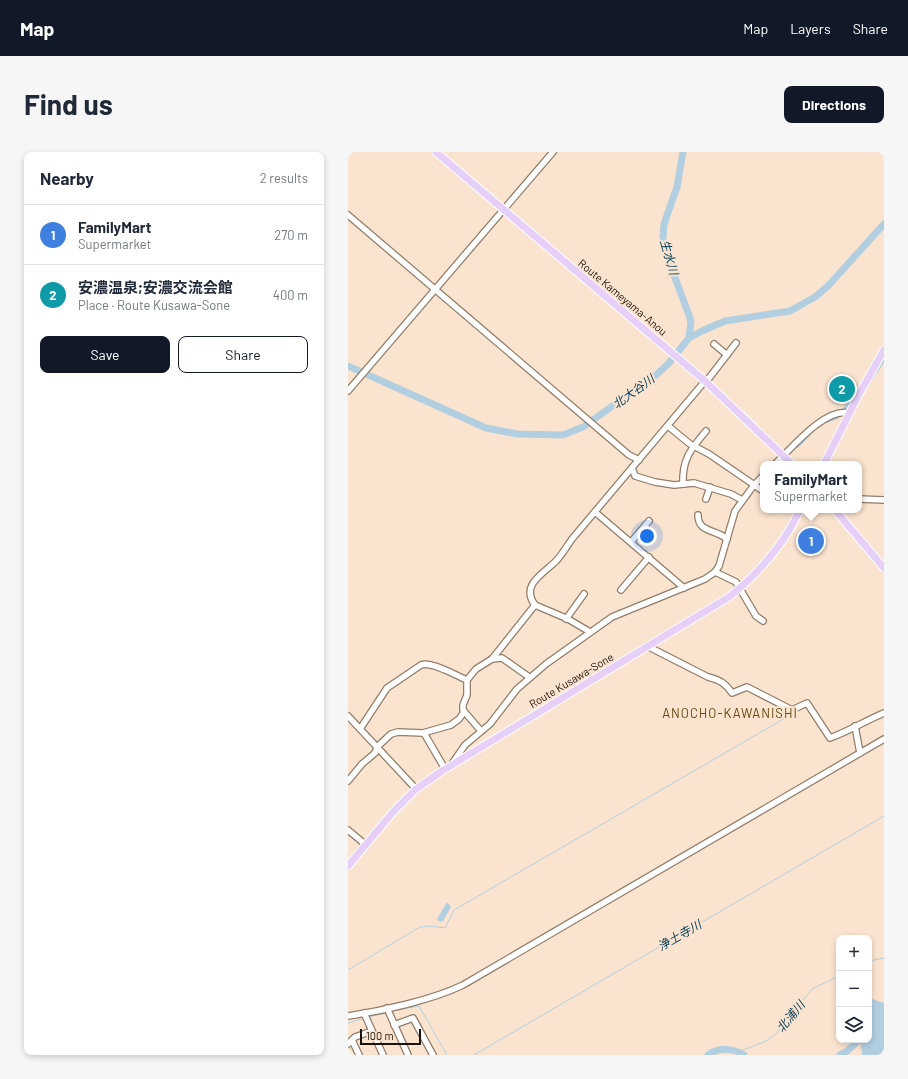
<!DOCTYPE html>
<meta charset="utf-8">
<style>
:root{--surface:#fff;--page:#f6f6f7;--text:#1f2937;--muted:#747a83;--line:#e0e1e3;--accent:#111827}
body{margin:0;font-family:Barlow,"Noto Sans JP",sans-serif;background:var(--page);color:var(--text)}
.controls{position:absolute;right:12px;bottom:12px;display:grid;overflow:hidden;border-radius:8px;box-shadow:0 2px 6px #0003}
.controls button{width:36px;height:36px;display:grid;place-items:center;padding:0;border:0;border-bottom:1px solid var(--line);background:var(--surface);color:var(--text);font:20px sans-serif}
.scale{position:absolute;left:12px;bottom:10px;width:61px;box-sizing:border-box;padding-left:4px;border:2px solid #1c140c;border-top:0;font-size:11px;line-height:14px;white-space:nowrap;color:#1c140c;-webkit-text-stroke:3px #fbe4cf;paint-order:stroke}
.you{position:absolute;left:299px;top:384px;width:14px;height:14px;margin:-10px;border:3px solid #fff;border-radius:50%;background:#1a73e8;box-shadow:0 0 0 6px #1a73e833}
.badge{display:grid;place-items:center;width:26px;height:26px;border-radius:50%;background:var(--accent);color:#fff;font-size:13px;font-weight:700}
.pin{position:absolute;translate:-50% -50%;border:2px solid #fff;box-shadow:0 1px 4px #0006}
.popup{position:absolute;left:412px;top:309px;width:102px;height:52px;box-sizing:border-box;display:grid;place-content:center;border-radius:8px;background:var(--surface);filter:drop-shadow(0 1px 3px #0005);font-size:13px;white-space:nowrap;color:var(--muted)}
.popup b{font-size:15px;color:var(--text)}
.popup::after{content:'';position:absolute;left:50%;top:100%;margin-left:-8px;border:8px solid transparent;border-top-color:var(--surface)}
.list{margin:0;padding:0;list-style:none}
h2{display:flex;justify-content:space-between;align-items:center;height:52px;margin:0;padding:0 16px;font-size:17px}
h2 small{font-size:13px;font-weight:400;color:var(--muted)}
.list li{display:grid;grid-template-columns:26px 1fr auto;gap:12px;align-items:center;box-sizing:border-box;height:60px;padding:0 16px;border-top:1px solid var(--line)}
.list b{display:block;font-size:15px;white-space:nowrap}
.list p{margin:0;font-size:13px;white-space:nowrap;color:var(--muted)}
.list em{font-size:13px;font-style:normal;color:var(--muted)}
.actions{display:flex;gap:8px;padding:12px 16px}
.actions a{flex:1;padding:9px 0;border:1px solid var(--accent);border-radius:8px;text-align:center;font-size:14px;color:var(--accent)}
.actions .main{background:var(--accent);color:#fff}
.icon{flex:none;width:22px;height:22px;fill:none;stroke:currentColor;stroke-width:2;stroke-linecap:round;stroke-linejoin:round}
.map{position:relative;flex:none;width:536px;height:903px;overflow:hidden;border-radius:8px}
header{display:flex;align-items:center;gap:24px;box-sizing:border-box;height:56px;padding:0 20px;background:var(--accent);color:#fff}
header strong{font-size:19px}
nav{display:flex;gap:22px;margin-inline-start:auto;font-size:14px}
.intro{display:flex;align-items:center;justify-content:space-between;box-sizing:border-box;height:96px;padding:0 24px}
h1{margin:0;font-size:28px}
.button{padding:10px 18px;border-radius:8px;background:var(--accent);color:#fff;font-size:14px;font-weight:700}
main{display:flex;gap:24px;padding:0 24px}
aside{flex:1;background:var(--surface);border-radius:8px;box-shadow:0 2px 6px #0003}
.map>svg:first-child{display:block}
.water{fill:#b2cfe2}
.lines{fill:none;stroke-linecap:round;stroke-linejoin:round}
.stream{stroke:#b2cfe2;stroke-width:1}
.canal{stroke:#b2cfe2;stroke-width:4}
.river{stroke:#b2cfe2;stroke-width:7}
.minor-casing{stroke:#917d69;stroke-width:8}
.major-casing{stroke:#fff;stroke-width:9}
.minor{stroke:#fff;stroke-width:5.5}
.major{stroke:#e7d0f8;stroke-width:7}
.labels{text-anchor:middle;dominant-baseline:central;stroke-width:4;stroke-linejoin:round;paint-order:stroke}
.street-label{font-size:11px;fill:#1c140c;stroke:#fbe4cf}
.water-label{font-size:12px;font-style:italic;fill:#053d58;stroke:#fbe4cf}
.quarter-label{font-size:13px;letter-spacing:1px;fill:#684a13;stroke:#fbe4cf}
</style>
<header>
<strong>Map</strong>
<nav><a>Map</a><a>Layers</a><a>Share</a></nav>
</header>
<div class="intro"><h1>Find us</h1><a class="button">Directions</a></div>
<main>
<aside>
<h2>Nearby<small>2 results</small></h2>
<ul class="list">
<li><span class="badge" style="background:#3f7fe0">1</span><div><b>FamilyMart</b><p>Supermarket</p></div><em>270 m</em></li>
<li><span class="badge" style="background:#0f9aa8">2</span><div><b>安濃温泉;安濃交流会館</b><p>Place · Route Kusawa-Sone</p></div><em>400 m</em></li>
</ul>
<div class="actions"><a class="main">Save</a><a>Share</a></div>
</aside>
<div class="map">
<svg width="536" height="903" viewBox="0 0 536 903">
<rect width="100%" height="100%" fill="#fbe4cf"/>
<g class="water">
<path d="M99,750L103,755L95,769L92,770L89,767Z"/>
<path d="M521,846L536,851V903H514L512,888H521Z"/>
</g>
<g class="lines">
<g class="stream">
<path d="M521,809L536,806"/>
<path d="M0,818L72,775L82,774L97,776L106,758L458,554L481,590L505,580"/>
<path d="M43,859L71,854L99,903"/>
<path d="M20,865L38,861"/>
<path d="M0,871L17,866"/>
<path d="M390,900L416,890L426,884L464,837L491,824"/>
<path d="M126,903L536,664"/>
</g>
<g class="canal">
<path d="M519,233L536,207"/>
<path d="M478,269L489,265L506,247"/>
<path d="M449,294L460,283"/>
</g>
<g class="river">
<path d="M335,0L329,35L316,72L315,86L317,99L341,163L343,170L341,186"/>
<path d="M0,214L138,276L169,282L215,283L235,275L307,224L320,212L341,186L354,179L377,169L442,159L467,145L480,134L536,72"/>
<path d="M360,903C371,895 385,896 396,903"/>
<path d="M492,903L498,900L511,888"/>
</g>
<defs>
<g id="minor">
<path d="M0,63L281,303L291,308"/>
<path d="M366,192L379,203"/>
<path d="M358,230L388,191"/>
<path d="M0,239L205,0"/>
<path d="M320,274L342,292L361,302L415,339"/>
<path d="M427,312C443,297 477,255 501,261"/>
<path d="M284,316L287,324L307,330L326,333L346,331L383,342L394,348"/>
<path d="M335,332C334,307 343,297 358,279"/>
<path d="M358,347L362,335"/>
<path d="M511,347L536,348"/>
<path d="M247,360L336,436"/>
<path d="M350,363C350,381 368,377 379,387"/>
<path d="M283,390L301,369"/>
<path d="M367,420L388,430L408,464L415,469"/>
<path d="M273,438L301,405"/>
<path d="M218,467L236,442"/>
<path d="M242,480L220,467L187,453C172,433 195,422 208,409C214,403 219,394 224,387L357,229"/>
<path d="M301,495L360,525C372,528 377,531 384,541L399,535L444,558L459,551L482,586C501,579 517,569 536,561"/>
<path d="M144,507L154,506L181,525"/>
<path d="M0,564L68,637"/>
<path d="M507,574L512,601"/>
<path d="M12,577L39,536L73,513C83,509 109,524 119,528"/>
<path d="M133,579L115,558V553L119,543V528L128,517L144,507L187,453"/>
<path d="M76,581L97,617"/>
<path d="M29,595L43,582L50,580L75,581L103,573L111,567L116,560"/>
<path d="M103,613L117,593L142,572L169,537L198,512L264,465L357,427L367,420L371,414L387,359L406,333L415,324"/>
<path d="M0,629L14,612L27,601L29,596"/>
<path d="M0,678L18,693"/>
<path d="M39,856L60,903"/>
<path d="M16,861L35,903"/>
<path d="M0,864C34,859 84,848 115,833L536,587"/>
<path d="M46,873L65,866L85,903"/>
<path d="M4,888L11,903"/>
<path d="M0,892L7,885L24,879"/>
</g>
<g id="major">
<path d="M88,0L357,229L444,312"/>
<path d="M476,312L510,244L536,198"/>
<path d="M487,358L536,416"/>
<path d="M0,714L45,660L68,637L94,619L381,445C411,421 436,392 452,358"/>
</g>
</defs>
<use href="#minor" class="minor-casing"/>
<use href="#major" class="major-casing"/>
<use href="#minor" class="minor"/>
<use href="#major" class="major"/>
</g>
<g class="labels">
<g class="street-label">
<text transform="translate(275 145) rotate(40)">Route Kameyama-Anou</text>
<text transform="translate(223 528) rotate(-31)">Route Kusawa-Sone</text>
</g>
<g class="water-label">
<text transform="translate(322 105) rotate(74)">生水川</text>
<text transform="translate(285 239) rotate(-36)">北大谷川</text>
<text transform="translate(331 783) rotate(-30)">浄土寺川</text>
<text transform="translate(442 864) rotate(-50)">北浦川</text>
</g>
<g class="quarter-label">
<text x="382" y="561">ANOCHO-KAWANISHI</text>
</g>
</g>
</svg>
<div class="controls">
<button>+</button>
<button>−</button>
<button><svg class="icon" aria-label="layers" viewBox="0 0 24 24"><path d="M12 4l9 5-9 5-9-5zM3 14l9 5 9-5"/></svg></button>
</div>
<div class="scale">100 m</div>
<div class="you"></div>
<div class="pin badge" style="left:463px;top:389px;background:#3f7fe0">1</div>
<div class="popup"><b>FamilyMart</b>Supermarket</div>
<div class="pin badge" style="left:494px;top:237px;background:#0f9aa8">2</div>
</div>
</main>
